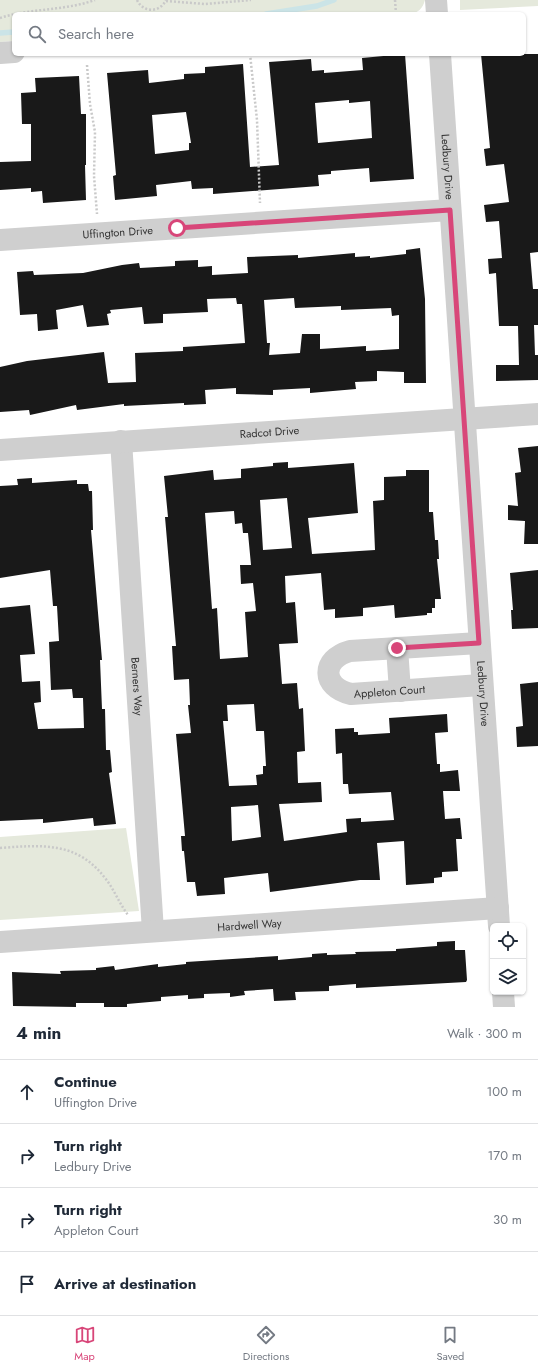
<!DOCTYPE html>
<meta charset="utf-8">
<style>
:root{--surface:#fff;--page:#f6f6f7;--text:#1f2937;--muted:#747a83;--line:#e0e1e3;--accent:#d84679}
body{margin:0;font-family:Jost,sans-serif;background:var(--page);color:var(--text)}
.controls{position:absolute;right:12px;bottom:12px;display:grid;overflow:hidden;border-radius:6px;box-shadow:0 1px 3px #0004}
.controls button{width:36px;height:36px;display:grid;place-items:center;padding:0;border:0;border-bottom:1px solid var(--line);background:var(--surface);color:var(--text);font:20px sans-serif}
.stop{position:absolute;width:12px;height:12px;margin:-9px;border:3px solid #d84679;border-radius:50%;background:#fff}
.stop.end{background:#d84679;border-color:#fff;box-shadow:0 1px 4px #0008}
.list{margin:0;padding:0;list-style:none}
h2{display:flex;justify-content:space-between;align-items:center;height:52px;margin:0;padding:0 16px;font-size:17px}
h2 small{font-size:13px;font-weight:400;color:var(--muted)}
.list li{display:grid;grid-template-columns:26px 1fr auto;gap:12px;align-items:center;box-sizing:border-box;height:64px;padding:0 16px;border-top:1px solid var(--line)}
.list b{display:block;font-size:15px;white-space:nowrap}
.list p{margin:0;font-size:13px;white-space:nowrap;color:var(--muted)}
.list em{font-size:13px;font-style:normal;color:var(--muted)}
.icon{flex:none;width:22px;height:22px;fill:none;stroke:currentColor;stroke-width:2;stroke-linecap:round;stroke-linejoin:round}
.map{position:relative;flex:none;width:538px;height:1007px;overflow:hidden}
.search{position:absolute;background:var(--surface);box-shadow:0 1px 3px #0004;left:12px;right:12px;top:12px;height:44px;display:flex;align-items:center;gap:10px;box-sizing:border-box;padding:0 14px;border-radius:6px;color:var(--muted);font-size:15px}
.sheet{height:308px;background:var(--surface)}
nav{display:flex;justify-content:space-around;align-items:center;box-sizing:border-box;height:56px;border-top:1px solid var(--line);background:var(--surface);font-size:11px;color:var(--muted)}
nav a{display:grid;justify-items:center;gap:2px}
nav .on{color:var(--accent)}
.map>svg:first-child{display:block}
.green{fill:#e5e9dc}
.lines{fill:none;stroke-linecap:round;stroke-linejoin:round}
.stream{stroke:#cbe4e7;stroke-width:5.5}
.building{fill:#191919;fill-rule:evenodd}
.path{stroke:#c9c9c9;stroke-width:2.5;stroke-dasharray:2 2;stroke-linecap:butt}
.minor{stroke:#cfcfcf;stroke-width:22}
.route{stroke:#d84679;stroke-width:5}
.labels{text-anchor:middle;dominant-baseline:central;stroke-width:4;stroke-linejoin:round;paint-order:stroke}
.street-label{font-size:11px;fill:#323232;stroke:#fff}
</style>
<div class="map">
<svg width="538" height="1007" viewBox="0 0 538 1007">
<rect width="100%" height="100%" fill="#fff"/>
<g class="green">
<path d="M0,0H425C423,8 418,13 410,14H14V41L0,42Z"/>
<path d="M460,0H538V6L460,10Z"/>
<path d="M126,828L139,911L0,920V837Z"/>
</g>
<g class="lines">
<g class="stream">
<path d="M266,14L317,6L334,0"/>
<path d="M0,33L14,32"/>
</g>
</g>
<g class="building">
<path d="M405,54L414,179L370,182L369,168L331,171V174L318,175L319,186L213,194V188L192,189L191,181L156,185L157,196L115,200L113,176L116,175L107,73L148,70L149,83L184,79V74L205,73V67L243,64L250,167L279,165L269,62L311,59L312,71L324,70V73L363,70L362,58ZM349,100V103L370,101L372,138L318,143L315,103ZM186,112L191,143H189V150L155,154L152,115Z"/>
<path d="M481,54H538V252L530,253L533,289H538V325H534L535,355H538V380L496,381V365H519L518,326H499L496,273L489,274L488,259L502,258L499,221L486,222L484,205L509,202L504,164L486,166L484,149L490,148Z"/>
<path d="M79,76L81,114H86V165H85L86,200L43,203L42,191L31,192V188L0,190V162L31,161V124H22L21,93L36,92L35,78Z"/>
<path d="M420,248L425,299L426,383H404V372L377,371V381L355,382L356,389L310,393V388L273,390V395L236,394V388L205,390L206,404L184,405V403L124,406V404L77,410L76,405L30,415L29,410L0,412V367L27,361L104,352L108,383L136,382L135,353L183,351V347L245,343L242,304H237L236,298L207,299L208,312L163,314V323L144,324L142,307L110,310L111,313L107,314L109,325L87,327L83,305L56,310L58,329L38,331L37,314L20,315L17,272L33,271L34,275L83,273L122,265L139,263L140,268L175,266V261L198,260V267L212,266V275L248,273L247,257L298,255V258L355,253V257L370,256V258L406,254V250ZM294,298L295,308L341,306V310L391,308L392,316L399,315V349L366,351V346L320,349V334H302L300,353L269,355L270,343H267L264,300Z"/>
<path d="M538,446V544H524L525,521L508,520V505L518,506L515,473L521,472L518,448Z"/>
<path d="M288,462V468L354,463L358,513L308,518L312,554L375,550L373,501L384,500V477L406,476V470H429V512H433L435,540H438L439,559H437L441,599H435V608H432V613H427V615L395,618L394,605L363,608V616L335,618V609L324,610L321,573L285,576L286,603L295,602L298,643L279,644L282,684L297,683L299,709L303,708L305,751L297,752L298,783L321,782L322,802L279,804L284,841L347,832L346,819L361,818V822L394,820L391,792L349,794L348,784H343L342,753L336,754L335,729L354,728V732H358V735L390,733L389,718L447,714L448,732L435,733L437,764H440V772L458,770L460,791H443L445,819L460,818L462,839H456L458,871L442,872V877L434,878V883L406,885L404,841L377,843L380,880H360L270,892L268,873L224,878L225,894L197,896L195,882H187L184,851H182L181,836H185L176,734L191,733L188,705H190L189,679L174,680L172,646H176L165,517H168L164,476L213,470L214,480L241,478V469L273,466V463ZM287,498L292,548L263,550L260,500ZM234,511L235,524L242,523L243,533H248L251,565H240L241,584L253,583L256,611L245,612L248,657L220,659L217,608L212,609L205,513ZM254,704L256,731H264L266,766H263V774L256,775L257,785L229,786L223,721H228L227,705ZM258,805L261,837L232,841L231,807Z"/>
<path d="M32,478V483L77,480V484H88L89,491H92L93,530H91L102,660H100L102,709H105L106,750H110L112,772L109,773L116,824L94,826L93,818L43,823V819L0,821V608L30,605L35,654L20,655L22,682L40,681L41,702L34,703L38,729L84,728L83,698H73L72,689L51,690L49,642L59,641L57,606H53L50,570L0,578V486L18,485L17,479Z"/>
<path d="M538,570V628L512,629L511,610H513L510,573Z"/>
<path d="M538,682V746L517,747L516,727L523,726L520,684Z"/>
<path d="M455,941V950H465L467,980L466,982L356,988V984L329,986V991L295,992L296,1000L274,1001L273,989L244,991L245,995L230,997V993L204,994V998L188,999V995L161,997V1001L127,1004V1007H104V1003H76V1007L13,1006L12,972L61,974L60,971L96,970V968L114,966L115,970L158,964V967L186,964V962L248,958L278,956V960L312,957V954L327,953V955L356,954L355,952L396,951V949L437,946V942Z"/>
</g>
<g class="lines">
<g class="path">
<path d="M137,0C143,13 160,13 166,0"/>
<path d="M395,0L396,14"/>
<path d="M166,1L205,4L251,0"/>
<path d="M0,18C31,8 64,11 95,0"/>
<path d="M250,54L257,120L260,203"/>
<path d="M87,65L90,104L95,132L94,176L97,214"/>
<path d="M0,848C41,845 77,841 105,878C114,889 119,903 128,915"/>
</g>
<g class="minor">
<path d="M436,0L437,14"/>
<path d="M0,53L14,52"/>
<path id="s1" d="M440,54L499,926"/>
<path id="s2" d="M0,240L450,210"/>
<path id="s3" d="M121,441L153,931"/>
<path id="s4" d="M0,450L538,414"/>
<path id="s5" d="M479,643L350,651C321,659 321,687 351,694L481,685"/>
<path d="M397,648L400,691"/>
<path id="s6" d="M0,942L498,908"/>
<path d="M503,992L504,1007"/>
</g>
</g>
<g class="lines">
<path class="route" d="M177,228L450,210L479,643L397,648"/>
</g>
<g class="labels">
<g class="street-label">
<text stroke="none"><textPath href="#s1" startOffset="113">Ledbury Drive</textPath></text>
<text stroke="none"><textPath href="#s2" startOffset="118">Uffington Drive</textPath></text>
<text stroke="none"><textPath href="#s4" startOffset="270">Radcot Drive</textPath></text>
<text stroke="none"><textPath href="#s3" startOffset="246">Berners Way</textPath></text>
<text stroke="none"><textPath href="#s5" startOffset="234">Appleton Court</textPath></text>
<text stroke="none"><textPath href="#s1" startOffset="641">Ledbury Drive</textPath></text>
<text stroke="none"><textPath href="#s6" startOffset="250">Hardwell Way</textPath></text>
</g>
</g>
</svg>
<div class="controls">
<button><svg class="icon" aria-label="locate" viewBox="0 0 24 24"><circle cx="12" cy="12" r="6"/><path d="M12 2v4M12 18v4M2 12h4M18 12h4"/></svg></button>
<button><svg class="icon" aria-label="layers" viewBox="0 0 24 24"><path d="M12 4l9 5-9 5-9-5zM3 14l9 5 9-5"/></svg></button>
</div>
<div class="stop" style="left:177px;top:228px"></div>
<div class="stop end" style="left:397px;top:648px"></div>
<div class="search"><svg class="icon" aria-label="search" viewBox="0 0 24 24"><circle cx="10" cy="10" r="6"/><path d="M15 15l6 6"/></svg>Search here</div>
</div>
<section class="sheet">
<h2>4 min<small>Walk · 300 m</small></h2>
<ul class="list">
<li><svg class="icon" aria-label="ahead" viewBox="0 0 24 24"><path d="M12 20V5M6 11l6-6 6 6"/></svg><div><b>Continue</b><p>Uffington Drive</p></div><em>100 m</em></li>
<li><svg class="icon" aria-label="right" viewBox="0 0 24 24"><path d="M7 20v-9h11M14 6l5 5-5 5"/></svg><div><b>Turn right</b><p>Ledbury Drive</p></div><em>170 m</em></li>
<li><svg class="icon" aria-label="right" viewBox="0 0 24 24"><path d="M7 20v-9h11M14 6l5 5-5 5"/></svg><div><b>Turn right</b><p>Appleton Court</p></div><em>30 m</em></li>
<li><svg class="icon" aria-label="arrive" viewBox="0 0 24 24"><path d="M6 21V4h12l-3 4 3 4H6"/></svg><div><b>Arrive at destination</b></div></li>
</ul>
</section>
<nav>
<a class="on"><svg class="icon" aria-label="map" viewBox="0 0 24 24"><path d="M3 6l6-2 6 2 6-2v14l-6 2-6-2-6 2zM9 4v14M15 6v14"/></svg>Map</a>
<a><svg class="icon" aria-label="directions" viewBox="0 0 24 24"><path d="M12 3l9 9-9 9-9-9zM9 14v-3h6M13 9l2 2-2 2"/></svg>Directions</a>
<a><svg class="icon" aria-label="saved" viewBox="0 0 24 24"><path d="M7 4h10v16l-5-4-5 4z"/></svg>Saved</a>
</nav>
